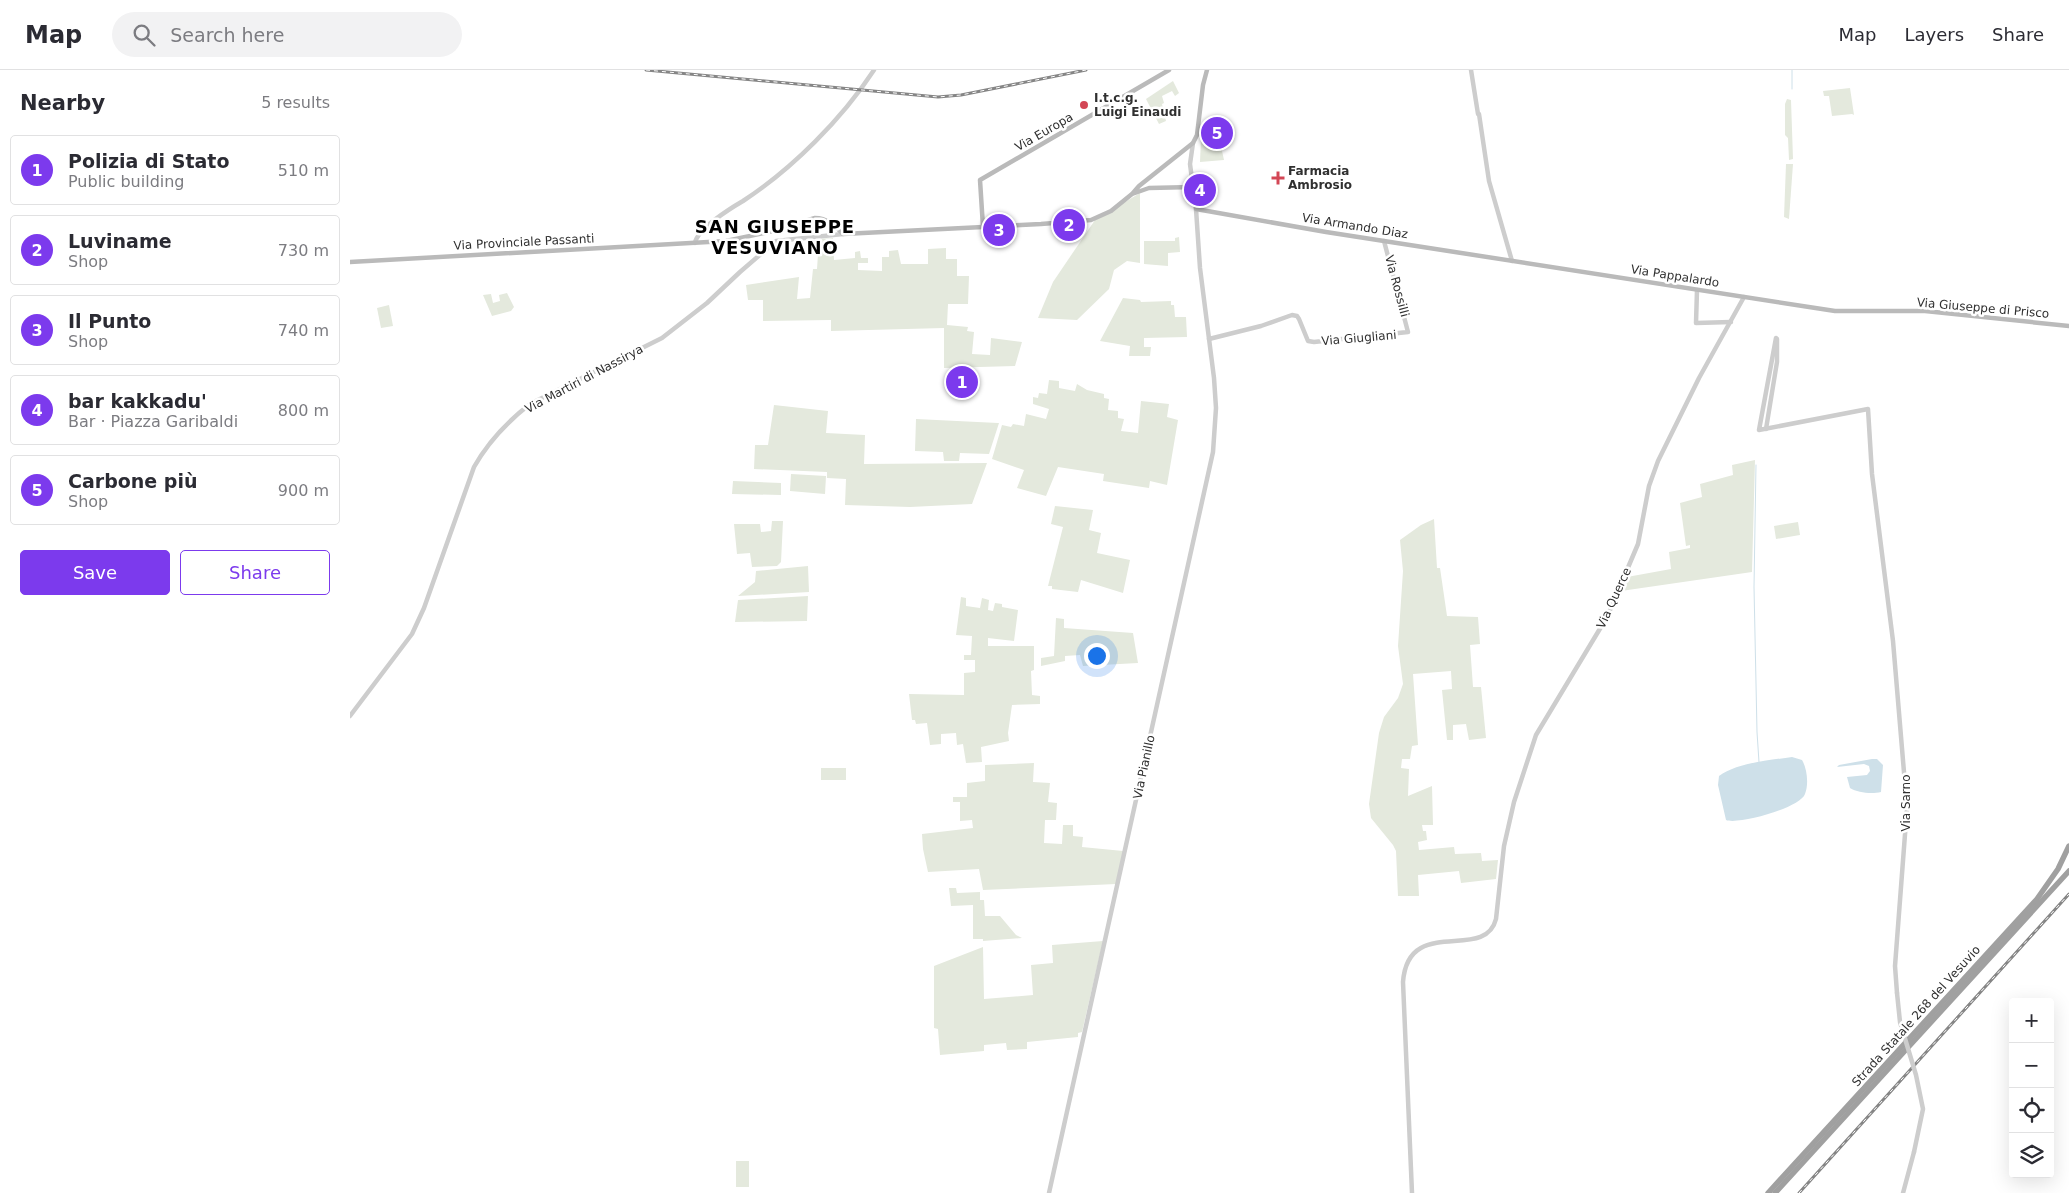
<!DOCTYPE html>
<meta charset="utf-8">
<style>
:root{--surface:#fff;--page:#f2f2f3;--text:#2b2b33;--muted:#7c7c81;--line:#e1e1e2;--accent:#7c3aed}
body{margin:0;font-family:"DejaVu Sans",sans-serif;background:var(--page);color:var(--text)}
.controls{position:absolute;right:15px;bottom:15px;display:grid;overflow:hidden;border-radius:5px;box-shadow:0 5px 20px #0002}
.controls button{width:45px;height:45px;display:grid;place-items:center;padding:0;border:0;border-bottom:1px solid var(--line);background:var(--surface);color:var(--text);font:25px sans-serif}
.you{position:absolute;left:746px;top:585px;width:18px;height:18px;margin:-12px;border:4px solid #fff;border-radius:50%;background:#1a73e8;box-shadow:0 0 0 8px #1a73e833}
.badge{display:grid;place-items:center;width:32px;height:32px;border-radius:50%;background:var(--accent);color:#fff;font-size:16px;font-weight:700}
.pin{position:absolute;translate:-50% -50%;border:2px solid #fff;box-shadow:0 1px 5px #0006}
.list{margin:0;padding:0;list-style:none}
h2{display:flex;justify-content:space-between;align-items:center;height:65px;margin:0;padding:0 20px;font-size:21px}
h2 small{font-size:16px;font-weight:400;color:var(--muted)}
.list li{display:grid;grid-template-columns:32px 1fr auto;gap:15px;align-items:center;box-sizing:border-box;height:70px;margin:0 10px 10px;padding:0 10px;border:1px solid var(--line);border-radius:5px}
.list b{display:block;font-size:19px;white-space:nowrap}
.list p{margin:0;font-size:16px;white-space:nowrap;color:var(--muted)}
.list em{font-size:16px;font-style:normal;color:var(--muted)}
.actions{display:flex;gap:10px;padding:15px 20px}
.actions a{flex:1;padding:11px 0;border:1px solid var(--accent);border-radius:5px;text-align:center;font-size:18px;color:var(--accent)}
.actions .main{background:var(--accent);color:#fff}
.icon{flex:none;width:28px;height:28px;fill:none;stroke:currentColor;stroke-width:2;stroke-linecap:round;stroke-linejoin:round}
.map{position:relative;flex:none;width:1719px;height:1123px;overflow:hidden}
header{display:flex;align-items:center;gap:30px;box-sizing:border-box;height:70px;padding:0 25px;background:var(--surface);border-bottom:1px solid var(--line)}
header strong{font-size:24px}
nav{display:flex;gap:28px;margin-inline-start:auto;font-size:18px}
.search{width:350px;height:45px;background:var(--page);display:flex;align-items:center;gap:12px;box-sizing:border-box;padding:0 18px;border-radius:28px;color:var(--muted);font-size:19px}
main{display:flex}
aside{flex:1;background:var(--surface)}
.map>svg:first-child{display:block}
.green{fill:#e4e9dd}
.water{fill:#cee0e9}
.lines{fill:none;stroke-linecap:round;stroke-linejoin:round}
.stream{stroke:#cee0e9;stroke-width:1}
.tertiary{stroke:#cdcdcd;stroke-width:4.5}
.secondary{stroke:#bababa;stroke-width:4.5}
.trunk{stroke:#a0a0a0;stroke-width:5.5}
.rail-casing{stroke:#858585;stroke-width:3}
.rail{stroke:#fff;stroke-width:1;stroke-dasharray:4;stroke-linecap:butt}
.tertiary-bridge{stroke:#cdcdcd;stroke-width:4.5}
.poi-dot{fill:#d34655;stroke:#fff;stroke-width:2}
.labels{text-anchor:middle;dominant-baseline:central;stroke-width:5;stroke-linejoin:round;paint-order:stroke}
.poi-label{font-size:12px;font-weight:bold;fill:#303030;stroke:#fff;text-anchor:start}
.street-label{font-size:12px;fill:#303030;stroke:#fff}
.district-label{font-size:18px;font-weight:bold;letter-spacing:1px;fill:#000;stroke:#fff}
</style>
<header>
<strong>Map</strong>
<div class="search"><svg class="icon" aria-label="search" viewBox="0 0 24 24"><circle cx="10" cy="10" r="6"/><path d="M15 15l6 6"/></svg>Search here</div>
<nav><a>Map</a><a>Layers</a><a>Share</a></nav>
</header>
<main>
<aside>
<h2>Nearby<small>5 results</small></h2>
<ul class="list">
<li><span class="badge">1</span><div><b>Polizia di Stato</b><p>Public building</p></div><em>510 m</em></li>
<li><span class="badge">2</span><div><b>Luviname</b><p>Shop</p></div><em>730 m</em></li>
<li><span class="badge">3</span><div><b>Il Punto</b><p>Shop</p></div><em>740 m</em></li>
<li><span class="badge">4</span><div><b>bar kakkadu'</b><p>Bar · Piazza Garibaldi</p></div><em>800 m</em></li>
<li><span class="badge">5</span><div><b>Carbone più</b><p>Shop</p></div><em>900 m</em></li>
</ul>
<div class="actions"><a class="main">Save</a><a>Share</a></div>
</aside>
<div class="map">
<svg width="1719" height="1123" viewBox="0 0 1719 1123">
<rect width="100%" height="100%" fill="#fff"/>
<g class="green">
<path d="M823,11L829,23L825,26L822,21L812,26L814,33L812,34L816,51L809,54L796,29Z"/>
<path d="M1500,18L1504,45L1502,44L1482,46L1479,26H1474L1473,21Z"/>
<path d="M1437,29L1441,30L1443,89L1439,90L1438,68L1435,65V34Z"/>
<path d="M869,67L874,90L850,92L851,68Z"/>
<path d="M1436,94H1443L1439,149L1434,147Z"/>
<path d="M790,123V193L777,191L764,200L759,219L727,250L688,248L703,212L745,150Z"/>
<path d="M829,167L830,182L818,183V196L794,194V171H825V168Z"/>
<path d="M483,168L484,190L505,188V182L510,181L511,188H518V193H508V200L532,201V187H539V181L548,180L551,194H578V179L596,178V189H607V206H619L618,234H598L597,255L618,257L617,261L624,262L622,284L640,285L641,268L672,272L665,296L594,298V258L481,261V250L413,251V230H398L396,215L449,207L447,229L460,228L463,199H467L469,169Z"/>
<path d="M157,223L164,237L161,241L142,246L133,225L141,224L143,233L150,231L149,225Z"/>
<path d="M773,228L790,230L791,232L821,231V235H824L825,247H836L837,267L794,268V277H801L800,286H779L780,276L750,271Z"/>
<path d="M39,235L43,256L31,258L27,238Z"/>
<path d="M699,310L709,311V318L725,321L727,314L737,320L754,324V328L759,329L758,340L768,341V348L774,349L771,361L788,363L791,331L819,334L817,347L828,350L817,415L800,411L799,418L753,411L754,404L708,397L696,426L667,418L674,400L642,389L652,355L661,357L663,354L674,356L676,344L696,349L699,339L683,334V327L688,328L689,323L697,324Z"/>
<path d="M424,335L478,341L476,363L515,365L514,394L637,393L622,434L560,437L495,435L496,409L477,408V402L404,399L405,375H418Z"/>
<path d="M566,349L648,353H649L639,384L610,383L609,391H594L593,382L565,381Z"/>
<path d="M1405,390L1402,502L1271,521L1277,507L1321,499L1319,482L1340,478V475L1336,476L1330,433L1352,427L1350,414L1383,405L1382,395Z"/>
<path d="M441,404L476,406L475,424L440,421Z"/>
<path d="M383,411L431,413V425L382,424Z"/>
<path d="M705,436L743,440L739,460L751,463L747,483L780,490L773,523L731,510L728,522L702,519V516H698L713,457L701,454Z"/>
<path d="M1084,449L1087,498H1090L1097,546L1128,547L1130,574L1120,575L1123,617H1131L1136,668L1119,670L1116,654L1103,655V670H1097L1092,620L1102,619L1101,601L1063,604L1068,675L1062,676L1060,689H1052L1051,698L1059,699L1058,726L1082,716L1083,755H1072L1073,761H1076L1077,770L1068,772L1069,780L1104,777L1105,784L1131,783L1132,791L1148,790L1146,809L1111,813L1109,801L1068,805L1069,826H1048L1046,781L1043,775L1021,748L1019,734L1029,663L1034,647L1048,628L1053,614L1048,576L1053,501L1050,470L1071,455Z"/>
<path d="M422,451H433L431,492L427,496L402,497L400,483L387,484L384,454H410L411,462L421,461Z"/>
<path d="M1448,452L1450,465L1426,469L1424,456Z"/>
<path d="M458,496L459,522L388,526L405,512L406,501Z"/>
<path d="M458,526L457,551L385,552L388,530Z"/>
<path d="M611,527L616,528V536L630,538L632,528L639,530L638,540L643,541L645,533L652,534V537L668,540L664,571L638,568V576H684V600L681,601L682,625L690,626V634L662,635L658,663L659,671L631,677L632,692L616,693L613,674L607,675L606,663L591,664V674L580,675L577,653L566,654L565,650H562L559,624L614,625V603L625,602V590H614V585H621L622,566L606,565Z"/>
<path d="M706,548L714,549V558L783,563L788,593L733,596L730,585L715,586V591L691,596V588L704,586Z"/>
<path d="M684,693L683,712L700,713L698,732L707,733L706,750H695L694,773L712,774L713,755H723V766L733,767L732,777L773,781L766,814L633,820L629,799L578,802L573,779L572,764L623,758L622,750L610,751V732H603V727H617V713L635,711V695Z"/>
<rect x="471" y="698" width="25" height="12"/>
<path d="M599,818H606L607,823L630,822V830H634L635,846H650L666,865L672,868L633,871V869H623V835L601,836Z"/>
<path d="M753,871L732,962L728,963V967L677,972V979L657,980L656,973L634,975V981L590,985L588,959L584,958V896L633,877L634,929L683,925L681,895L703,893L702,875Z"/>
<rect x="386" y="1091" width="13" height="26"/>
</g>
<g class="water">
<path d="M1442,687L1452,690C1457,698 1459,714 1455,724C1450,738 1388,755 1376,750L1368,715L1369,706C1386,693 1421,690 1442,687Z"/>
<path d="M1522,689H1527L1533,695L1531,722C1522,724 1508,723 1500,718L1497,707L1517,705L1520,701L1519,696L1514,694L1487,697L1489,695Z"/>
</g>
<g class="lines">
<g class="stream">
<path d="M1442,0V19"/>
<path d="M1406,395L1404,517L1407,662L1409,692"/>
</g>
<g class="tertiary">
<path d="M1121,0L1128,44"/>
<path d="M1129,44L1139,111L1162,191"/>
<path d="M843,117L840,94L843,73"/>
<path d="M345,173C347,159 381,138 393,131C442,99 492,49 524,0"/>
<path d="M1347,220L1346,253L1381,252"/>
<path d="M1426,268L1409,360L1518,339L1522,404L1543,571L1557,738L1545,896L1547,923"/>
<path d="M859,269L911,256L942,245L947,246L949,249L958,271L964,272L1058,262L1034,171"/>
<path d="M1416,359L1427,292V269"/>
<path d="M0,646L62,564L74,538L124,397C138,372 157,352 180,334L312,268L357,233L390,202L426,171L493,164"/>
<path d="M699,1123L863,382L866,338L864,308L850,198L846,139"/>
<path d="M1062,1123L1053,912C1058,844 1135,893 1146,849L1154,776L1164,732L1186,665L1257,547L1288,474L1299,416L1308,391L1349,308L1394,227"/>
<path d="M1553,1123L1564,1082"/>
</g>
<g class="secondary">
<path d="M783,123L789,116L843,73L847,65L853,15L857,0"/>
<path d="M633,157L630,110L819,0"/>
<path d="M0,192L376,171L419,162L465,148C477,148 485,156 493,164L691,154L741,150L761,141L782,124L799,118L843,117L846,139L976,162L1485,241H1575L1719,256"/>
</g>
<g class="trunk">
<path d="M1418,1123L1687,829L1708,799L1719,776"/>
<path d="M1425,1123L1719,801"/>
</g>
<defs>
<g id="rail">
<path d="M296,0L588,27L611,25L736,0"/>
<path d="M1449,1123L1719,824"/>
</g>
</defs>
<use href="#rail" class="rail-casing"/>
<use href="#rail" class="rail"/>
<path class="tertiary-bridge" d="M1547,923L1550,952L1566,1005L1573,1039L1564,1082"/>
</g>
<g class="poi-dot">
<circle cx="734" cy="35" r="5"/>
<path d="M925.5 100.5h5v5h5v5h-5v5h-5v-5h-5v-5h5z"/>
</g>
<g class="labels">
<g class="poi-label">
<text x="744" y="28">I.t.c.g.<tspan x="744" dy="14">Luigi Einaudi</tspan></text>
<text x="938" y="101">Farmacia<tspan x="938" dy="14">Ambrosio</tspan></text>
</g>
<g class="street-label">
<text transform="translate(694 62) rotate(-30)">Via Europa</text>
<text transform="translate(1005 156) rotate(9)">Via Armando Diaz</text>
<text transform="translate(174 172) rotate(-3)">Via Provinciale Passanti</text>
<text transform="translate(1325 206) rotate(9)">Via Pappalardo</text>
<text transform="translate(1047 216) rotate(75)">Via Rossilli</text>
<text transform="translate(1633 238) rotate(5)">Via Giuseppe di Prisco</text>
<text transform="translate(1009 268) rotate(-5)">Via Giugliani</text>
<text transform="translate(234 309) rotate(-28)">Via Martiri di Nassirya</text>
<text transform="translate(1264 528) rotate(-65)">Via Querce</text>
<text transform="translate(794 697) rotate(-78)">Via Pianillo</text>
<text transform="translate(1556 733) rotate(-90)">Via Sarno</text>
<text transform="translate(1566 946) rotate(-48)">Strada Statale 268 del Vesuvio</text>
</g>
<g class="district-label">
<text x="425" y="156">SAN GIUSEPPE<tspan x="425" dy="21">VESUVIANO</tspan></text>
</g>
</g>
</svg>
<div class="controls">
<button>+</button>
<button>−</button>
<button><svg class="icon" aria-label="locate" viewBox="0 0 24 24"><circle cx="12" cy="12" r="6"/><path d="M12 2v4M12 18v4M2 12h4M18 12h4"/></svg></button>
<button><svg class="icon" aria-label="layers" viewBox="0 0 24 24"><path d="M12 4l9 5-9 5-9-5zM3 14l9 5 9-5"/></svg></button>
</div>
<div class="you"></div>
<div class="pin badge" style="left:612px;top:312px">1</div>
<div class="pin badge" style="left:719px;top:155px">2</div>
<div class="pin badge" style="left:649px;top:160px">3</div>
<div class="pin badge" style="left:850px;top:120px">4</div>
<div class="pin badge" style="left:867px;top:63px">5</div>
</div>
</main>
